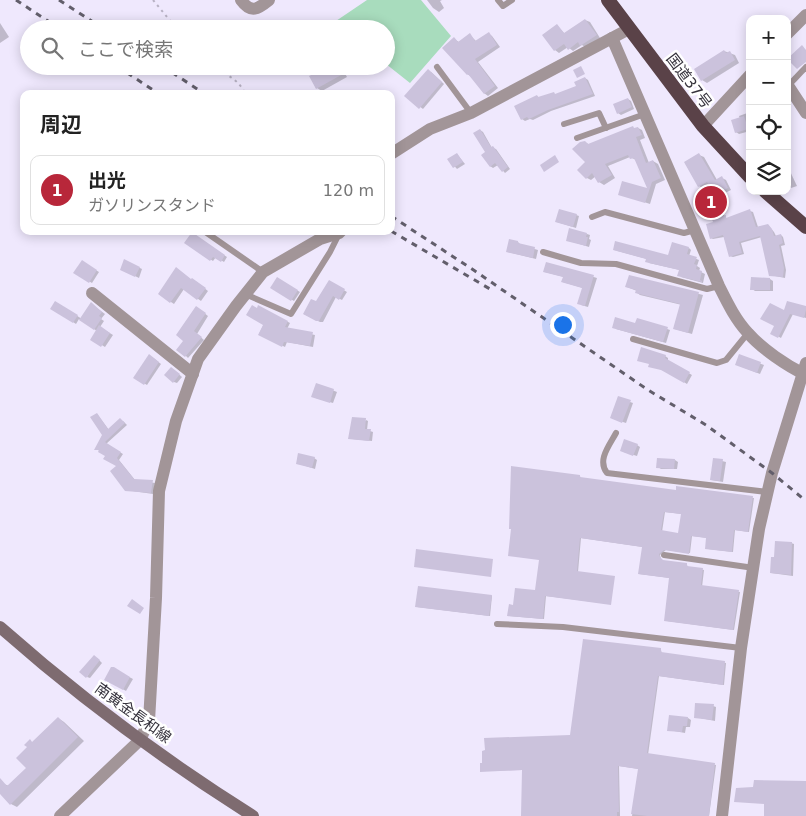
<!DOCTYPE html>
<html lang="ja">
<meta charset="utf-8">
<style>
:root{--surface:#fff;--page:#f2f2f2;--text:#222;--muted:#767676;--line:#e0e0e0;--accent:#b8273a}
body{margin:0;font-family:"DejaVu Sans","Noto Sans JP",sans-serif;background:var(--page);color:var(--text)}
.controls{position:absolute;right:15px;top:15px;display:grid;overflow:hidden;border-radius:10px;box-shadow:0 2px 12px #0003}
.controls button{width:45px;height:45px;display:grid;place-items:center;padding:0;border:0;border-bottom:1px solid var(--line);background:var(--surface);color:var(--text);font:25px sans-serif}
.you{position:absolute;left:562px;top:324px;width:18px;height:18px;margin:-12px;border:4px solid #fff;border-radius:50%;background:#1a73e8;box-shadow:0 0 0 8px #1a73e833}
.badge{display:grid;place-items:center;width:32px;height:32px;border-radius:50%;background:var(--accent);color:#fff;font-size:16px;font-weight:700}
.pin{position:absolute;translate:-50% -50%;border:2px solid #fff;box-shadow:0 1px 5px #0006}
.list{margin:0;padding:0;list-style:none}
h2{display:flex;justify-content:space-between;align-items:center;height:65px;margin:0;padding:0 20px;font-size:21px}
h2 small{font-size:16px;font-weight:400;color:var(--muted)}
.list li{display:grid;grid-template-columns:32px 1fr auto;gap:15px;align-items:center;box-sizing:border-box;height:70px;margin:0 10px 10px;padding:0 10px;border:1px solid var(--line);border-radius:10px}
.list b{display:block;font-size:19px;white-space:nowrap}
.list p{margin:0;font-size:16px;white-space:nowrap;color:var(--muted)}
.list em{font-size:16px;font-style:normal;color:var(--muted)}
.icon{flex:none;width:28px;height:28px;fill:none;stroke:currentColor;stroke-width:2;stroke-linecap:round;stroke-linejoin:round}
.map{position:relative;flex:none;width:806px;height:816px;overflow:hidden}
.search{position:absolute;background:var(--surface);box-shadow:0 2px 12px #0003;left:20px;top:20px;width:375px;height:55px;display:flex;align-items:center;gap:12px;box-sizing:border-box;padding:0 18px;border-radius:28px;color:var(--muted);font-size:19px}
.panel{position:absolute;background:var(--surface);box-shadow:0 2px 12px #0003;left:20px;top:90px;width:375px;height:145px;border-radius:10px}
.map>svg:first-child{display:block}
.green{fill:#a8dcbd}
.shadow{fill:#0003;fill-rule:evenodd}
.building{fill:#cbc2dc;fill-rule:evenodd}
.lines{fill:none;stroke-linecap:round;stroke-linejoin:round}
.path{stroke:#b7b1c3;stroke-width:2;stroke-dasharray:2.5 4;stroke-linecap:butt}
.service{stroke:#a29598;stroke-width:6}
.minor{stroke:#a29598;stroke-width:12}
.tertiary{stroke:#a29598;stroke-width:12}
.secondary{stroke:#7e6b70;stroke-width:12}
.trunk{stroke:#5a4248;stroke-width:14}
.rail{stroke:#625e6b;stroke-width:3;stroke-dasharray:6 6;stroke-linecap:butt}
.labels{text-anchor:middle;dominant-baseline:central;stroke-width:5;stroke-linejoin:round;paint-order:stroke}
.street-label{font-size:15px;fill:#35323c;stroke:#fff}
</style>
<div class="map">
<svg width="806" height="816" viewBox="0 0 806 816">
<rect width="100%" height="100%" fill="#efe8fd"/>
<path class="green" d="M367,0H421L451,36L410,83L386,64V29H340L333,23Z"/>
<g class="shadow">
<path d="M427,0H442L440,1L444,8L439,12L433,8Z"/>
<path d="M585,20L590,22L600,38L585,47L582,45L573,51L568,47L559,53L555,50L544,35L557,26L565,34Z"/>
<path d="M0,23L9,37L0,43Z"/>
<path d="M489,34L492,36L500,47L478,62L498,88L488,96L484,93L472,77L467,74L454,39L459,42L470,35L477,42Z"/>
<path d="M724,51L735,55L739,63L707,83L702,80Z"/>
<path d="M334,66L342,68L347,77L322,91L317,88Z"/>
<path d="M431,72L444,84L423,109L406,96Z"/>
<path d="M585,78L588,80L595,96L551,111L533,120L530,119L525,121L522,119L537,96L540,98L553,93L556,95L577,87Z"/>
<path d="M628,99L631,101L634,109L621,115L618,113Z"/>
<path d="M750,102V110L746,106Z"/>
<path d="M750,112V122L748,123L750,131L739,134L736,132L740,119L739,116Z"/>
<path d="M638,128L642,130L645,138L640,140L649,163L653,161L658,164L665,180L656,184L650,204L620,194L649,190L636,160L630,157L608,166L615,178L604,185L599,182L596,176L591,180L587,178L585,142L590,145Z"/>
<path d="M480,130L483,132L492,148L496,149L510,169L505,173L498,165L493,168L490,166Z"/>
<path d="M787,138L791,143L787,146Z"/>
<path d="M457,154L465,164L457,169L449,160Z"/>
<path d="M699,155L704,157L717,180L722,178L726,180L731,190L719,196L715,194L710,185L704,189L699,186L685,163Z"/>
<path d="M787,165L797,186L791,188L787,182Z"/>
<path d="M719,205L721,207L725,217L728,219L750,211L753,212L758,227L768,225L774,232L776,236L781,235L783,237L785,245L781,246L786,270L785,278L770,275L762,237L741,243L744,254L733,257L730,256L724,237L713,239L711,238Z"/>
<path d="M576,215L579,216L576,228L557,222Z"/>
<path d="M192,234L227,257L224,262L216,257L213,261L186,243Z"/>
<path d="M587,234L590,235L589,239L591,240L589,247L567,240Z"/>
<path d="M518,242L521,245L538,250L536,259L508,252Z"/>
<path d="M689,248L691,250L689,256L699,260L697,266L700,268L699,271L705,274L703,283L681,277L680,270L649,263L647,259L614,250L669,257Z"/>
<path d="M125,261L142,269L139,278L121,269Z"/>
<path d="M82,262L99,272L92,283L75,273Z"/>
<path d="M547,263L597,278L588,307L581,305L583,288L566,283L563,282L564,277L545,272Z"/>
<path d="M630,276L703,295L692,334L675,329L682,305L640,295L636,292L637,291L627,287Z"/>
<path d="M278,279L300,292L294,301L272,288Z"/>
<path d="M770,279L773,281V291H755L752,289Z"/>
<path d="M192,281H195L208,291L201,301L184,289L174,304L159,294Z"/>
<path d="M330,282L347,292L342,300L336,297L323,322H320L304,314L317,303Z"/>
<path d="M55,302L82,319L94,306L105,314L101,319L104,321L100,327L113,335L105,347L92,339L97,331L79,319L76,324L52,308Z"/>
<path d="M259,307L290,323L287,329L315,335L313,347L287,342L285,347L259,334L264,324L257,310Z"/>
<path d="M806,307V318L793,314L781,338L772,333L785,312Z"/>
<path d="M200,310L208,316L197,334L204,340L188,358L186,356L185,341Z"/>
<path d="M616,329H667L670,330L666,343Z"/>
<path d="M665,356L668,358V361L692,375L687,384L666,371L649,366Z"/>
<path d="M740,356L764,365L760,374L740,366Z"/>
<path d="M152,357L161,364L147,385L135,378Z"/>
<path d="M174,370L182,377L177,383L174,382Z"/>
<path d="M317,384L337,392L333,403L316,398Z"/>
<path d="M630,402L633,403L626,423L614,419Z"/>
<path d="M97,414L109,430L123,421L127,425L106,444L123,454L119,460L135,480L155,483L153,494L126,490L118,466L100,451L96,449L104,435Z"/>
<path d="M366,420L368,421L367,430L373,432L372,441L352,439Z"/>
<path d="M637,445L640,447L637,456L624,452Z"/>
<path d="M314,458L317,460L315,469L297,463Z"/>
<path d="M714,459L726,462L723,482L711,480Z"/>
<path d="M675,460L678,462L677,469H661L658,467Z"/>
<path d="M580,476L581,479L677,491L754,498L749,532L735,530L733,552L708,549H707L708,538L692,536L690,553L666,550L660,555L661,559L663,561L687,565L688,567L704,570L702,587L740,592L734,630L667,621L670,578L639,574L643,547L581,538L578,572L610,604L546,596L544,619L508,616L514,606L536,591ZM665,512L682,514L679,534L662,532Z"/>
<path d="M791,543L794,544L793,576L771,573Z"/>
<path d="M419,587L492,596L490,616L417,607Z"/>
<path d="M661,650L662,654L726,663L724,685L659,676L648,755L716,765L709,816H632L639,769L619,766L620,816H522L523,770L482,771L572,736Z"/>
<path d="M97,658L102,663L90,678L87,677Z"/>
<path d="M114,669L133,679L126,691L105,679Z"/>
<path d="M713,706L716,707L715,721L695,717Z"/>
<path d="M58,718L64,722L84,741L17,807L11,804L0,792V787L4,784L9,786L28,768L30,741L33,743Z"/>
<path d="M688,718L691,720L690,727H686L685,733L669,730Z"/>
</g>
<g class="building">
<path d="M585,19L597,35L580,46L578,42L568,50L564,44L554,51L542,35L557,24L564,33Z"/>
<path d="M489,32L497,45L475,59L495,86L484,94L468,74L467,75L442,48L454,37L458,42L470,33L475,41Z"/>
<path d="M802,45L806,50V62L797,69L787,59Z"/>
<path d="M724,50L726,53L730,51L735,60L701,81L694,69Z"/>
<path d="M319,66H338L343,74L316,89L309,76L321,70Z"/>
<path d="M581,66L585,74L577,78L573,70Z"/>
<path d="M428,69L442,82L419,109L404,96Z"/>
<path d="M585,77L593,94L548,110L529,119L527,117L521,120L514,106L537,95L538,97L554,92L555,94L576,86L574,82Z"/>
<path d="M628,98L632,107L617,114L613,104Z"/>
<path d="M744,116L748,129L735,133L731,120Z"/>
<path d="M633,126L634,128L638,127L642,135L636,137L646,163L653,160L661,178L652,182L645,203L618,195L622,181L647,188L634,158L630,159L628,155L605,164L612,175L598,183L592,173L586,179L577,170L585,162L572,149L580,142L585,141L588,144Z"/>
<path d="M480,129L491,147L493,146L508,167L502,172L495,163L490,167L481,155L485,152L473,133Z"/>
<path d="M457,153L463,162L453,168L447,159Z"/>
<path d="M699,153L715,180L722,176L728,188L714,195L707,182L698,187L684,162Z"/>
<path d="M555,155L559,162L544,172L540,165Z"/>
<path d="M719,204L723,216L726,215V218L750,209L756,227L768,224L772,229L774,236L781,234L783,243L779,245L784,268L783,277L769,276L760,236L739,242L742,253L729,257L723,235L710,239L706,224L713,222L708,208Z"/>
<path d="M559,209L577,214L573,227L555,222Z"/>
<path d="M569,228L587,233L586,237H588L586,246L566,241Z"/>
<path d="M192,232L225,255L221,262L213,257L210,261L184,243Z"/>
<path d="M509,239L518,241V243L535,247L533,258L506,252Z"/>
<path d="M615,241L668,255L672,242L689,247L687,254L697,257L694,264L697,265L696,269L702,271L700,280L702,281V282L677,276L679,270L645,262L646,259L613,250Z"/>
<path d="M124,259L140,267L135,277L120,270Z"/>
<path d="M82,260L97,270L89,283L73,273Z"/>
<path d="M546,262L594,275L585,306L577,304L582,288L561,282L563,277L543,272Z"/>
<path d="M176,267L191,279L192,278L206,288L197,300L181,288L170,303L158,294Z"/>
<path d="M629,275L699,292L688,333L673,329L680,304L635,293L636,290L625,287Z"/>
<path d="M277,277L298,290L291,301L270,288Z"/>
<path d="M751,277L770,278V290H750Z"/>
<path d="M329,280L345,289L339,300L333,296L319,321H316L303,314L311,299L316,301Z"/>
<path d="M55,301L78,315L73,323L50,309Z"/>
<path d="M787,301L806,306V310L804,318L790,314L778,338L770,334L774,326L760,319L770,303L784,310Z"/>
<path d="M91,302L102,312L99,316L102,318L94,330L79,320Z"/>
<path d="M252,305L257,308L258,305L288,321L285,327L313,332L310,346L284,342L282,347L258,335L263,325L246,315Z"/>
<path d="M196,306L206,313L194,331L202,337L185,357L176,350L183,341L176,335Z"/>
<path d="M615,317L635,323L637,318L668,327L663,342L612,328Z"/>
<path d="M99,325L110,333L101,347L90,340Z"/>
<path d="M641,347L666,355L665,358L690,372L684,383L661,370L648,367L649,364L637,361Z"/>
<path d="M149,354L159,362L144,385L133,378Z"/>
<path d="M739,354L761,362L757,373L735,365Z"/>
<path d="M171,367L180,374L173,383L164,375Z"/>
<path d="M316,383L334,389L330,403L311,397Z"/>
<path d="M618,396L631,400L622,423L610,418Z"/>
<path d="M97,413L108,429L120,418L125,423L105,442L121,452L117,458L134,479L153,480L151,493L125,491L110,471L116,466L103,459L105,456L98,452L99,450H94L102,435L90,417Z"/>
<path d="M352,417L366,418L365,429H371L369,441L348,439Z"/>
<path d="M624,439L638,444L633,456L620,451Z"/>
<path d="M298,453L315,457L312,468L296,464Z"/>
<path d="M657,458L675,459L674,469L656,468Z"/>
<path d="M713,458L723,459L720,481L710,480Z"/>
<path d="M511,466L580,475V477L676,490V486L753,496L748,532L734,530L732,552L705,549L706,538L691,536L689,554L664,550L659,554L660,557L663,560L687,563V566L703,568L701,585L739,590L733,630L664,621L669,578L638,574L642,547L580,538L577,571L615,576L611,605L545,596L543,619L507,616L509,604L513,605L515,588L535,590L539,560L508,556L511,529H509ZM664,512L681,514L678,533L661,530Z"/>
<path d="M775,541L792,542L791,575L770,573L771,557H774Z"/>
<path d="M416,549L493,559L491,577L414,567Z"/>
<path d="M418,586L492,595L489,616L415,607Z"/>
<path d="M132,599L144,608L140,614L127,606Z"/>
<path d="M583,639L661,648V652L725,661L723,685L658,676L647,753L715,763L709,816H647L631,814L638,769L618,766L619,812H617V816H521L522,770L480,772V763H482V751L485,750L484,738L570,735Z"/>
<path d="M94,655L100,660L86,678L79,672Z"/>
<path d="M111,667H114L130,677L123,690L104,680Z"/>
<path d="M695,703L714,704L712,720L694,718Z"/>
<path d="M669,715L688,717L687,726H683L682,732L667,731Z"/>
<path d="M58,717L78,737L10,805L0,794V778L7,786L26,768L16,758L27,747L24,745L30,739L32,742Z"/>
<path d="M754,780L806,781V816H764V804L734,802L736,788L753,787Z"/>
</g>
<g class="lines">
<g class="path">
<path d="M153,0L177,29"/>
<path d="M213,66C225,74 240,80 245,94"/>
</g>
<g class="service">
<path d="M498,0L503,6L512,0"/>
<path d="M437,67L471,113"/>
<path d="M788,86L806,67"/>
<path d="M564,124L599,113L606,128"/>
<path d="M577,138L645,114"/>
<path d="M592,217L605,212L684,233L695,230"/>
<path d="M204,231L263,272"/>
<path d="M543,252L581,263L616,264L707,289L719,286"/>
<path d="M245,294L291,314L330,252L339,234"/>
<path d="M633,339L717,363L726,360L748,333"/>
<path d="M616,433C609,446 597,460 607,473L767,492"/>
<path d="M664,555L754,568"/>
<path d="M497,624L563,627L741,648"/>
</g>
<g class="minor">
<path d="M241,0C251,14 258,9 269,0"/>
<path d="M612,38L719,286C727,302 735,319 748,333C762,349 787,366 806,375"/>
<path d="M787,84L806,113"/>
<path d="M391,154L430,129L471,113L629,29"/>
<path d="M92,293L193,374"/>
<path d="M140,740L149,721L156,598L159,491L176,421L198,359L236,306L263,272L320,239L339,233L341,231"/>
</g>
<g class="tertiary">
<path d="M787,34L806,15"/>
<path d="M703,126L750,75"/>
<path d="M60,816L140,740"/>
<path d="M722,816L741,648L759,529L772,473L806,363"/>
</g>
<path class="secondary" d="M0,627C79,697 164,760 253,816"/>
<g class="trunk">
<path d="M608,0L703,126L750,177"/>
<path d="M765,191L806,227"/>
</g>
<g class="rail">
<path d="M16,0L60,29"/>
<path d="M59,0L104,29"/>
<path d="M117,66L159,94"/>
<path d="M162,66L205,94"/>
<path d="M391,216L475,271L648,390L706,425L772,473L806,501"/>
<path d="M391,231L490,289"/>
</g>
</g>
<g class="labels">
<g class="street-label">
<text transform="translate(689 81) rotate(53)">国道37号</text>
<text transform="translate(133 713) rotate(36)">南黄金長和線</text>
</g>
</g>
</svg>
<div class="controls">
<button>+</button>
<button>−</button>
<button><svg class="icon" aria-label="locate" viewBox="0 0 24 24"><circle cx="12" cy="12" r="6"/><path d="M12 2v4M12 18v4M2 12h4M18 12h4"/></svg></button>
<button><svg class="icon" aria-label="layers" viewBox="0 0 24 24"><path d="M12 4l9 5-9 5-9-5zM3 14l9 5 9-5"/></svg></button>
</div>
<div class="you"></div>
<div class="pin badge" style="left:711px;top:202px">1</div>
<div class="search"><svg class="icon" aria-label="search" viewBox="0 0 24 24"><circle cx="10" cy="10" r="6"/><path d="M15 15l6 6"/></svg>ここで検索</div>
<section class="panel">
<h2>周辺<small></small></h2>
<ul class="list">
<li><span class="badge">1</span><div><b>出光</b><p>ガソリンスタンド</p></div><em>120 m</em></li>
</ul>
</section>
</div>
